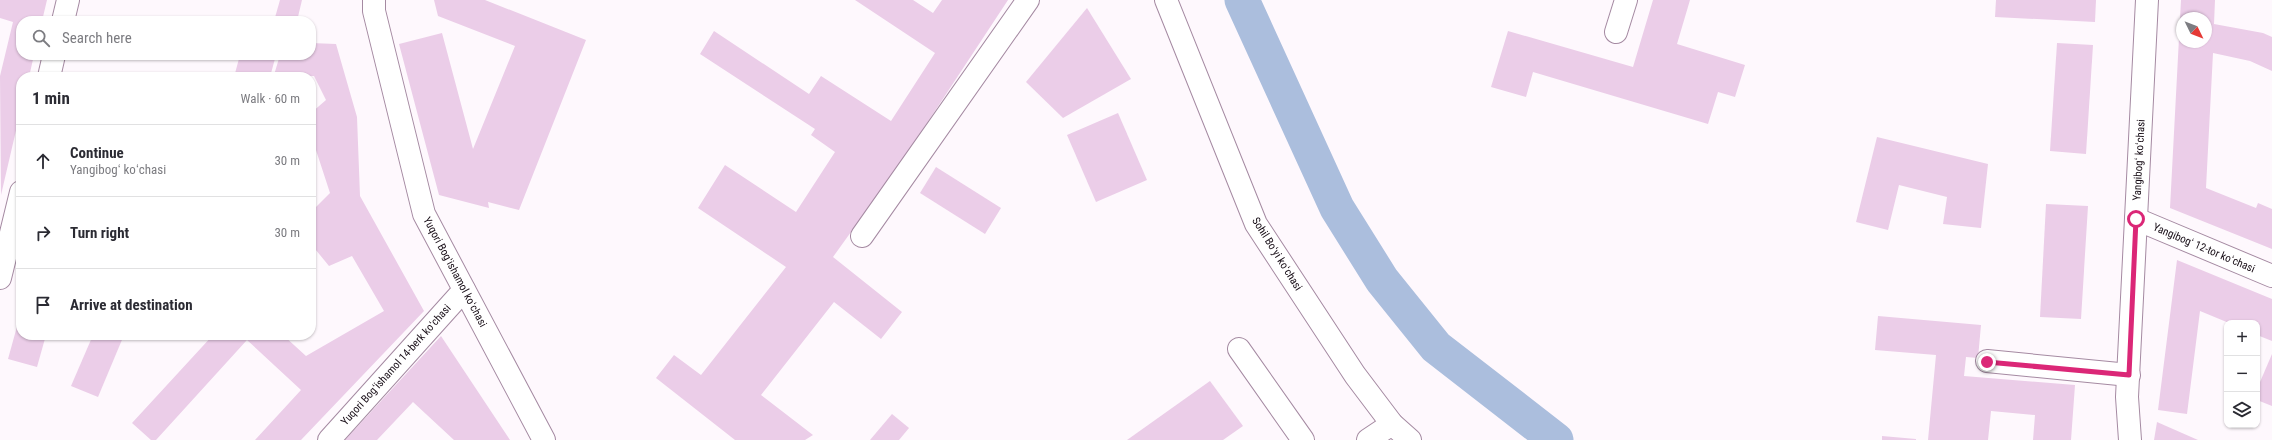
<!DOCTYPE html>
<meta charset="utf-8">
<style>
:root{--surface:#fff;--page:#f7f7f7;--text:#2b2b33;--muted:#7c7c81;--line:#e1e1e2}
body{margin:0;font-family:"Roboto Condensed",sans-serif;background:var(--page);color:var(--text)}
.controls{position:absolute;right:12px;bottom:12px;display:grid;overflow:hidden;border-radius:8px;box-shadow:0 1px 3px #0004}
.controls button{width:36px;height:36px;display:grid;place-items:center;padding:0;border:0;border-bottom:1px solid var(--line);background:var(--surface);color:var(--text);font:20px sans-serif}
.compass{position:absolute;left:2176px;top:12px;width:36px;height:36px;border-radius:50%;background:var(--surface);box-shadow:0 1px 3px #0004;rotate:133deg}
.stop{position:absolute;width:12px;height:12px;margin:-9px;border:3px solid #db2777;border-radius:50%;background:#fff}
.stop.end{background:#db2777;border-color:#fff;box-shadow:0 1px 4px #0008}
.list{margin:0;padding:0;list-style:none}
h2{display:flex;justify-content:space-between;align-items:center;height:52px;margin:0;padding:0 16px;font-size:17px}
h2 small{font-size:13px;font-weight:400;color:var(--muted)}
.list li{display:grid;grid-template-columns:26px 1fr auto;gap:12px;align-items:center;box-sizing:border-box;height:72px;padding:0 16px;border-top:1px solid var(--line)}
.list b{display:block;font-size:15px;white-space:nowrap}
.list p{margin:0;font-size:13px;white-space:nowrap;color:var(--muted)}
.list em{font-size:13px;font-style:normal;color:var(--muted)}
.icon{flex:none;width:22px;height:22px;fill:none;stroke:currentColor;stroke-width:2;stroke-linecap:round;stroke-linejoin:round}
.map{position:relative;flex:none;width:2272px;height:440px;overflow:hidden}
.search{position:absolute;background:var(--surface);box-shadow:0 1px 3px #0004;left:16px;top:16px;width:300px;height:44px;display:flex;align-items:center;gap:10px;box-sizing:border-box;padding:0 14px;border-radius:16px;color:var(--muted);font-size:15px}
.panel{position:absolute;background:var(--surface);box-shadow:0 1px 3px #0004;left:16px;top:72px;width:300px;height:268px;border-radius:16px}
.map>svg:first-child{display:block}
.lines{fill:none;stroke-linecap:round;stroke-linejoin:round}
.canal{stroke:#abbedd;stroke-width:35}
.building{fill:#ebcde8;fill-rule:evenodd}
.minor-casing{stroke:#a58aa2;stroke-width:24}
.major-casing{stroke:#a58aa2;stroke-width:24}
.minor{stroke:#fff;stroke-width:22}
.major{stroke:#fff;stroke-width:22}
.route{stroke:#db2777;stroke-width:5}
.labels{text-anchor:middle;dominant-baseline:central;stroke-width:3;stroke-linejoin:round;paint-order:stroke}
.street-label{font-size:11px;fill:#160c15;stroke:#fff}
</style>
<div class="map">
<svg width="2272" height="440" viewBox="0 0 2272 440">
<rect width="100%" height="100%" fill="#fef8fd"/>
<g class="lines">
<path class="canal" d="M1242,0L1337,208L1382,280L1436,347L1556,440"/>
</g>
<g class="building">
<path d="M0,0H47L42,21H21V55H34L29,77H21V109L1,195L0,76L13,22L0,18Z"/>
<path d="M280,0H302L297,21H274Z"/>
<path d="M434,0H485L586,40L519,210L488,202L489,208L439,195L399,44L442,33L473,149L515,46L438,16Z"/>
<path d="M855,0H913L933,13L942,0H1008L902,161L833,257L902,312L881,339L834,302L761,395L813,435L805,440H735L656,378L674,355L701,375L786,267L698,208L725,165L796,212L835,152L811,135L815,129L700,54L714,31L809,94L821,76L891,121L935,53Z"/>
<path d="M1653,0H1690L1677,44L1745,65L1735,97L1718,92L1708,124L1533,72L1526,97L1491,87L1508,31L1633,67Z"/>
<path d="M1996,0H2096L2095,22L1995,17Z"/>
<path d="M2181,0H2215L2214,24L2263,33L2272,37V71L2250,61L2213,53L2206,188L2256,208L2258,203L2272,209V249L2170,208ZM2182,18H2206V42H2182Z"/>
<path d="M1087,8L1131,79L1063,118L1026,82Z"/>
<path d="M311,43L336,44L357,117L360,196L424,311L301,440H255L301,390L247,340L156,440H151L132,423L213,335H283L306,356L384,311L352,256L329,266L311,244V212L330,193L314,144L311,139V113L326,100L314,76L280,77L274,75L280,55H311Z"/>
<path d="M2057,43L2093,45L2086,154L2050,151Z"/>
<path d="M240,55H276L270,77H234Z"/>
<path d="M1118,113L1147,180L1096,202L1067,135Z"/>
<path d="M1877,137L1988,164L1981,228L1943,224L1947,197L1899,185L1888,230L1856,222Z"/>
<path d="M936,167L1001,208L985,234L920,193Z"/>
<path d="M2046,204L2088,206L2081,319L2040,317Z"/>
<path d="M2177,260L2272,299V341L2257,335V323H2229L2200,311L2187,414L2158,410Z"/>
<path d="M21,312V335H46L37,367L8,359Z"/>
<path d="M1878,316L1981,325L1978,358L1966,357L1964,376L2075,385L2071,440H2033L2035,415L1991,411L1988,440H1928L1936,355L1875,350Z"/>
<path d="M93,335H124L98,397L71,386Z"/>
<path d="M441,336L510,440H454L413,402L377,440H345Z"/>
<path d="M2272,354V406L2257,400V389Z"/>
<path d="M1210,381L1243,426L1223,440H1127Z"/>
<path d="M892,414L909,428L899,440H870Z"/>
<path d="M2157,422L2198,440H2154Z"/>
<path d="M1882,436L1916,439V440H1882Z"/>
</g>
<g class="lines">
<defs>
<g id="minor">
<path d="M374,0V11L424,214L544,440"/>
<path d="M63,21L68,0"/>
<path d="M1616,32L1626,0"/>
<path d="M49,77L54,55"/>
<path d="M2136,219L2272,276"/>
<path d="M862,236L1028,0"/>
<path d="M0,278L21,192"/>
<path d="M1239,349L1303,440"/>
<path d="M1987,361L2129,375"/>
<path d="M329,440L464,290"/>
<path d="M1368,440L1392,424"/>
<path d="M2130,440L2127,397L2147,0"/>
</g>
<path id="major" d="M1166,0L1256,224L1355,375L1392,424L1410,440"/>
</defs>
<use href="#minor" class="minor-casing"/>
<use href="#major" class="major-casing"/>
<use href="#minor" class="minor"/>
<use href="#major" class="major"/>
</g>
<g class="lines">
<path class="route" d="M1987,362L2129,375L2136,219"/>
</g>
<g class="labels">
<g class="street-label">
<text transform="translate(2139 160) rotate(-87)">Yangibogʻ koʻchasi</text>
<text transform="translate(2204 248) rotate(23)">Yangibogʻ 12-tor koʻchasi</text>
<text transform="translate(1277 254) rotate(58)">Sohil Boʻyi koʻchasi</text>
<text transform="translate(455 272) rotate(62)">Yuqori Bogʻishamol koʻchasi</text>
<text transform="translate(396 365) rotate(-48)">Yuqori Bogʻishamol 14-berk koʻchasi</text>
</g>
</g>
</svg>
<div class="controls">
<button>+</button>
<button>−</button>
<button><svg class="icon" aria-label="layers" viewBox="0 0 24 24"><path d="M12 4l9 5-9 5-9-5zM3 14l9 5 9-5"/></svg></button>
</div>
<svg class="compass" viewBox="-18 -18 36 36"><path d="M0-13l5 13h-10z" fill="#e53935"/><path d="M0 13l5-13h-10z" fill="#7c7c81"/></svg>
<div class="stop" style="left:2136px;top:219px"></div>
<div class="stop end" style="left:1987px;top:362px"></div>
<div class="search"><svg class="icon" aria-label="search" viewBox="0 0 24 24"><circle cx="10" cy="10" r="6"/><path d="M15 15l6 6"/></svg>Search here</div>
<section class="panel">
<h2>1 min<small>Walk · 60 m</small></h2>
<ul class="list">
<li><svg class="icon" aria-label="ahead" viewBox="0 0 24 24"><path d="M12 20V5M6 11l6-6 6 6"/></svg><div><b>Continue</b><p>Yangibogʻ koʻchasi</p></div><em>30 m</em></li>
<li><svg class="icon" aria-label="right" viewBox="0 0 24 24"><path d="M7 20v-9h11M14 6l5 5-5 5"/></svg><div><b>Turn right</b></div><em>30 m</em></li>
<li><svg class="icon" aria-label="arrive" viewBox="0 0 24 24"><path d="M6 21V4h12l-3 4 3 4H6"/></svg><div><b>Arrive at destination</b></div></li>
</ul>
</section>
</div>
